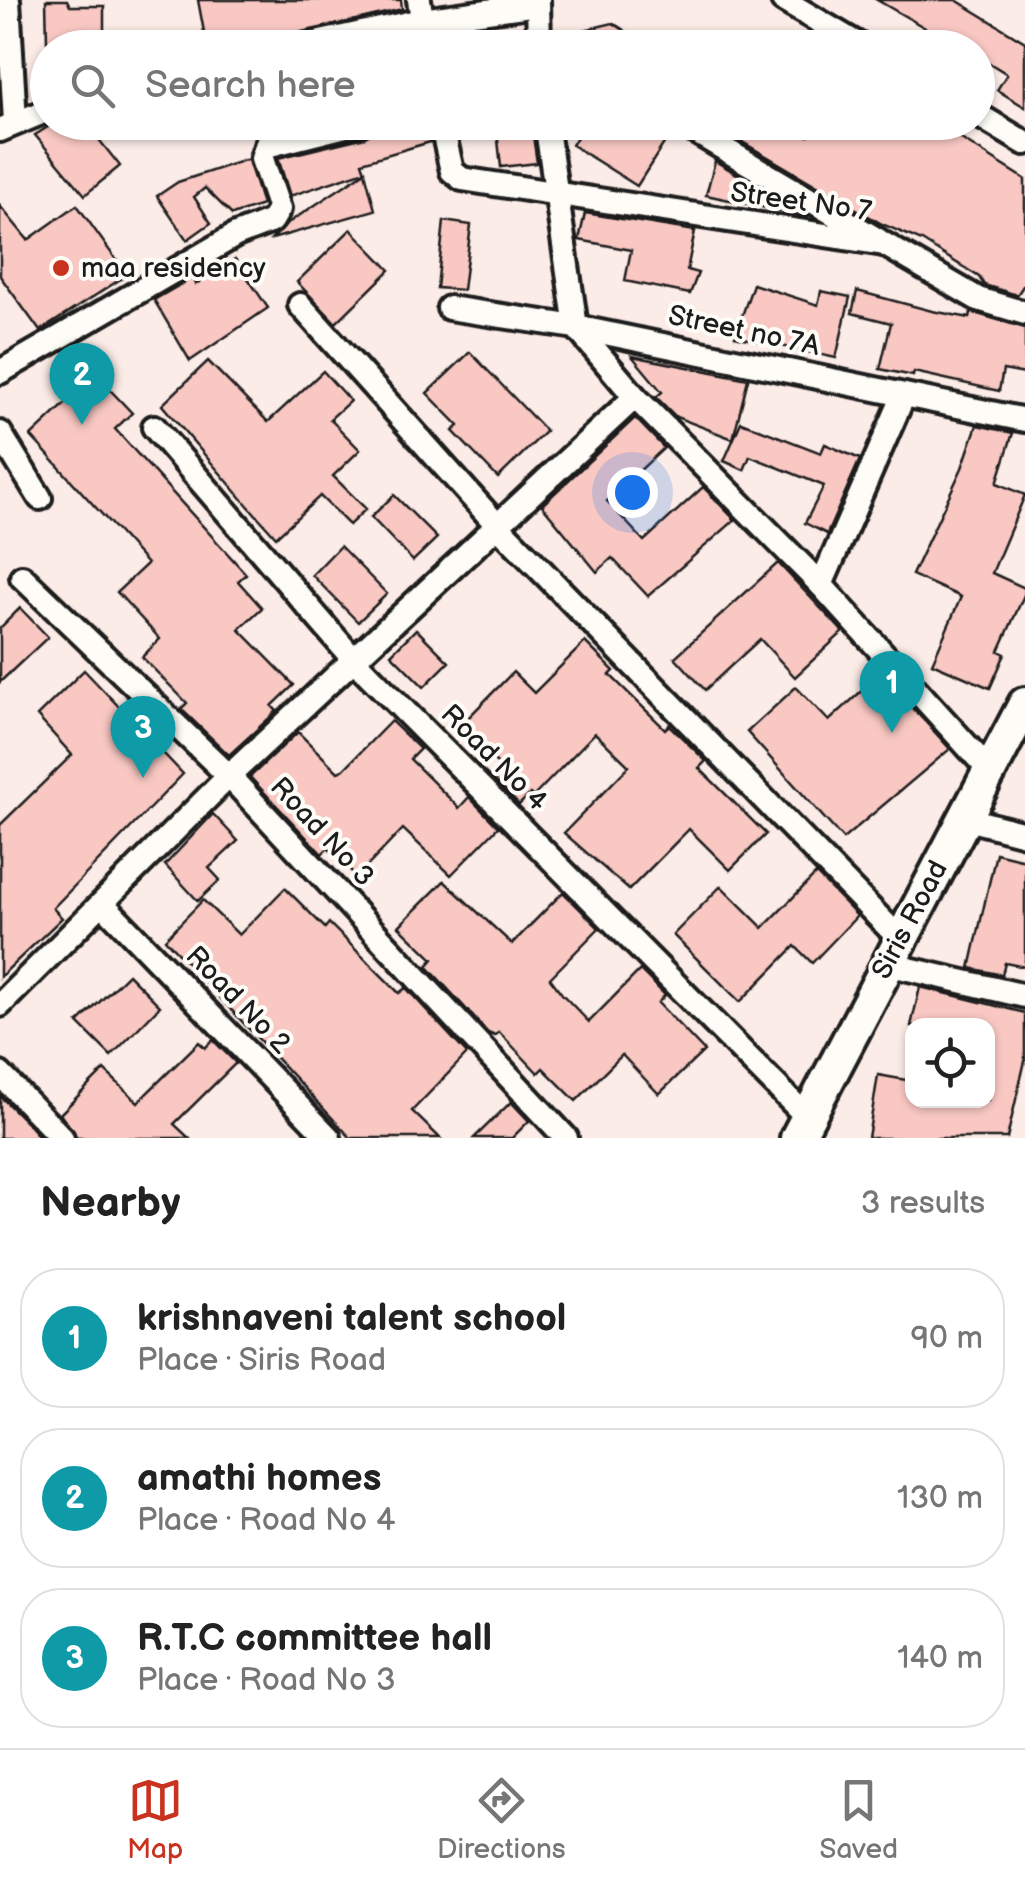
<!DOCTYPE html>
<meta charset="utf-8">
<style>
:root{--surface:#fff;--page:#f6f6f6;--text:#222;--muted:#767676;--line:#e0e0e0;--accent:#c8321e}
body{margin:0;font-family:"Balsamiq Sans",sans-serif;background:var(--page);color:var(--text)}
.controls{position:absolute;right:30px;bottom:30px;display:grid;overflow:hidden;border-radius:20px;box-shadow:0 2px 8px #0004}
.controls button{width:90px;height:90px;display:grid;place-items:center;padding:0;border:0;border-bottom:2px solid var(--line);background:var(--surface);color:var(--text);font:50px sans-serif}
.you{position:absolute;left:632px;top:492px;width:35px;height:35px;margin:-25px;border:8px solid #fff;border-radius:50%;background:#1a73e8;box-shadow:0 0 0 15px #1a73e833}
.badge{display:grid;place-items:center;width:65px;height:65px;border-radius:50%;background:var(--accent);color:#fff;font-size:32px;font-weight:700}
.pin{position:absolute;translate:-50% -82px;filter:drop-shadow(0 2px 5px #0008)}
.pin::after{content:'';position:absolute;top:52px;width:35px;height:30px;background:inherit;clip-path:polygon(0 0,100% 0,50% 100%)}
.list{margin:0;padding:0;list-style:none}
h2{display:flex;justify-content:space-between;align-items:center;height:130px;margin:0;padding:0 40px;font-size:42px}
h2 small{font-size:32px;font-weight:400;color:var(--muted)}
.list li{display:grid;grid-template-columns:65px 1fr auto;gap:30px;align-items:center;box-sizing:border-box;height:140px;margin:0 20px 20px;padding:0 20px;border:2px solid var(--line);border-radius:40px}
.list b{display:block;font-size:38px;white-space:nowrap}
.list p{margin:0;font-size:32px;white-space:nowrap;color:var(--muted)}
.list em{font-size:32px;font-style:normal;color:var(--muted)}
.icon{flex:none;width:55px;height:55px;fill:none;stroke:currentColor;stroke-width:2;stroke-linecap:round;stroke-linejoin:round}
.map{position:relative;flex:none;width:1025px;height:1138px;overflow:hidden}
.search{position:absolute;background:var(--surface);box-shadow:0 2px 8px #0004;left:30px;right:30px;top:30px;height:110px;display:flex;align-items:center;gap:25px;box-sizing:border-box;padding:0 35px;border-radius:55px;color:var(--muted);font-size:38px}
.sheet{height:610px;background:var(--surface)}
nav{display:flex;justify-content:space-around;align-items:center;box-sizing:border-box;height:140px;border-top:2px solid var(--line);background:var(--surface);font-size:28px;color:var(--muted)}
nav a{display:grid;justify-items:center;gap:5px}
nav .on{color:var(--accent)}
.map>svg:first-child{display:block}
.building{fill:#f9c8c3;stroke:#1c1c1c;stroke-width:2.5}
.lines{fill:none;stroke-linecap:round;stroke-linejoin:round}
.street-casing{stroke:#1c1c1c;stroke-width:30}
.secondary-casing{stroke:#1c1c1c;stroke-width:40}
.street{stroke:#fdfcf7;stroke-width:22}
.secondary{stroke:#fdfcf7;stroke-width:32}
.poi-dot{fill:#c8321e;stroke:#fdfcf7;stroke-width:4}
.labels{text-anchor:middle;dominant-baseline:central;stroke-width:8;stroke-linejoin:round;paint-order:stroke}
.street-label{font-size:28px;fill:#1c1c1c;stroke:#fdfcf7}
.poi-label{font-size:28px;fill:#1c1c1c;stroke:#fdfcf7;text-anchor:start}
</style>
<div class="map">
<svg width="1025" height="1138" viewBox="0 0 1025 1138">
<rect width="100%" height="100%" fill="#fcece7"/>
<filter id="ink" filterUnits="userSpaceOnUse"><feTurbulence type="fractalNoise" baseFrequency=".01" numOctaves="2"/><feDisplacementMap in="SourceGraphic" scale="20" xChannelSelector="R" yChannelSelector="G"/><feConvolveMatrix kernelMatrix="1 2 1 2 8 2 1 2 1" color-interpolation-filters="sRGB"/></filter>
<g filter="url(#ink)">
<g class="building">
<path d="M46,0H67L70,6H104V42H47Z"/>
<path d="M198,0H401L402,9L242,48H207Z"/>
<path d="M877,0H956L1025,42V107L997,90L1007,74L978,56V48H960Z"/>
<path d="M613,23L652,48H554V37Z"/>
<path d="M477,28L480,48H442L440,33Z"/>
<path d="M56,122H85L120,166L85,195L35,135Z"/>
<path d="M391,122H426L430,142L362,162L365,171L290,196L278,158L365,137Z"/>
<path d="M496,122H531L537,163L501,167Z"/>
<path d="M586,122H664L670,134L637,186L572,145Z"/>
<path d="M724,122H786L808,136L816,122H930L950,132L1025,179V283L1017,295L984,285L979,277L922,241L882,224L722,130Z"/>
<path d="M248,159L262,205L232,215L205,188L194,197L211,223L187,240L157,196L178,182Z"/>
<path d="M715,161L809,217L706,195Z"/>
<path d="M365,172L375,210L272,239L288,223Z"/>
<path d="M77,205L127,275L40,331L0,276V206L28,240Z"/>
<path d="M585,213L695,231L687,270L698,273L690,294L625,281L631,250L579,240Z"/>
<path d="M444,221L471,225L463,290L437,288Z"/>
<path d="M351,229L390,270L336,323L297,282Z"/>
<path d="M235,259L268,308L190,361L154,300L192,278L196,284Z"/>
<path d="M753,284L818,305L821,291L850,297L836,358L735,336Z"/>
<path d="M857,291L932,311L970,318L971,312L1025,328V374L1003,370L999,391L914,372L913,376L880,369L891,323L852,313Z"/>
<path d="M470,352L546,431L498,478L453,431L459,426L427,393Z"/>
<path d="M632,356L748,379L733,439L676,417L656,397L662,392Z"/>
<path d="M208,361L268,422L323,371L350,401L330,419L360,450L333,476L366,509L349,525L320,496L276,537L251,509L162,405Z"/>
<path d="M96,375L132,413L115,429L246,574L238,581L262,608L239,629L294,685L272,706L277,711L229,755L181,709L187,703L142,657L160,639L117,592L147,564L31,436Z"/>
<path d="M635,418L664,448L607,501L644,541L703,487L735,520L648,596L612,558L597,572L542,505Z"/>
<path d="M741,422L821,453L825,444L860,459L827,534L805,523L824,486L750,456L744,470L724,461Z"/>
<path d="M977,425L1013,433L997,483L1025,495L992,573L1025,588V593L999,651L1005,654L990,688L932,663L961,597L912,575L962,468Z"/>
<path d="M394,495L437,538L413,561L371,517Z"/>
<path d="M340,546L387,594L358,622L312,575Z"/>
<path d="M778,563L843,632L795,677L760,639L705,690L675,657Z"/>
<path d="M20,608L48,637L0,682V628Z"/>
<path d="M416,629L449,662L424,687L391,654Z"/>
<path d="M585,642L614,671L610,675L665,729L669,725L706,761L699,768L766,834L730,870L689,829L629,890L564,833L629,766L595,733L533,797L530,794L519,805L490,776L500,766L460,726L513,672L534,693Z"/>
<path d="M84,670L183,774L53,908L62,918L0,977V825L72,755L37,716Z"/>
<path d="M881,673L950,749L843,839L747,732L796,687L829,721Z"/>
<path d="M391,721L420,749L410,759L459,808L469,797L498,827L451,875L403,829L357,877L328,848L322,854L250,777L298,732L338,772L343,770Z"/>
<path d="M213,814L238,841L209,868L220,880L198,901L165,865Z"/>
<path d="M996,853L1025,860V967L1005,963L1002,975L970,968Z"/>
<path d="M816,874L857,916L812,963L795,946L740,1002L673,935L721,886L763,928Z"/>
<path d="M444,881L512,944L563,892L599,928L550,978L562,994L589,1022L640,970L665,995L658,1003L704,1051L659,1094L622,1055L576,1101L543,1068L538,1073L499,1032L495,1036L488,1033L427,966L433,959L399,926Z"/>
<path d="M285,888L325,928L329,923L399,993L406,988L467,1054L412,1111L440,1138H351L165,939L203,900L239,935Z"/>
<path d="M128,974L160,1006L111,1056L78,1023Z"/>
<path d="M920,987L1025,1013V1061L1007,1138H868L878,1075L912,1081V1100H988V1026H911Z"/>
<path d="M213,1040L236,1063L174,1124L189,1138H77L60,1114L104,1070L138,1102L199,1042L205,1048Z"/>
<path d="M0,1096L27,1123L40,1138H0Z"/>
<path d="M511,1102L529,1121L512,1138H474Z"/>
</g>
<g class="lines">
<defs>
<g id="street">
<path d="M8,0L15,122"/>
<path d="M419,0L427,48"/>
<path d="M538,0L539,48"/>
<path d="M783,0L864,48"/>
<path d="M293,48L422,20L538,4"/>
<path d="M978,115L1025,143"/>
<path d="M441,122L452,171L462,179L884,244L978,299L1025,313"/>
<path d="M546,122L576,327L635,397L821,585L989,770"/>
<path d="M679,122L878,240"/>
<path d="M0,130L48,110"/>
<path d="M300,305L498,526L900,939"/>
<path d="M449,308L576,327L1025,420"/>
<path d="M0,372L236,235L272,221L279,209L262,159L266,146L361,122"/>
<path d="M154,427L354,660L808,1118"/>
<path d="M0,433L40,498"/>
<path d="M22,577L229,776L566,1138"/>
<path d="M821,585L904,395"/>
<path d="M964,818L1025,834"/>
<path d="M104,905L329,1138"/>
<path d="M887,964L1025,996"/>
<path d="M0,1005L229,776L635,397"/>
<path d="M0,1074L62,1138"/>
</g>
<path id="secondary" d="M797,1138L1025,704"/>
</defs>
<use href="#street" class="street-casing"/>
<use href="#secondary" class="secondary-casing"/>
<use href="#street" class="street"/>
<use href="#secondary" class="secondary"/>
</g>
</g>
<circle class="poi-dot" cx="61" cy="268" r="10"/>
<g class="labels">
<g class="street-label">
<text transform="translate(801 202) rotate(8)">Street No 7</text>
<text transform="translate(744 331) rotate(12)">Street no 7A</text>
<text transform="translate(494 758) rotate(45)">Road No 4</text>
<text transform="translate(322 832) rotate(47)">Road No 3</text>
<text transform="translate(910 920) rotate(-62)">Siris Road</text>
<text transform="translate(238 1000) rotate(46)">Road No 2</text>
</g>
<g class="poi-label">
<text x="81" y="268">maa residency</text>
</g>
</g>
</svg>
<div class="controls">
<button><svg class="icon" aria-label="locate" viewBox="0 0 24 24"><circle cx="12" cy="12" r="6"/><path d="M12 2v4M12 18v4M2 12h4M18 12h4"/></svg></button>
</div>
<div class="you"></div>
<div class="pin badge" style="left:892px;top:733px;background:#0f9aa8">1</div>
<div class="pin badge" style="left:82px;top:425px;background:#0f9aa8">2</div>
<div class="pin badge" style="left:143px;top:778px;background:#0f9aa8">3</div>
<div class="search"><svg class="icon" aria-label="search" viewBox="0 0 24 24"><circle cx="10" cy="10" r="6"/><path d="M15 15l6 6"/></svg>Search here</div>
</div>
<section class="sheet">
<h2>Nearby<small>3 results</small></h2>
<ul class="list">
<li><span class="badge" style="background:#0f9aa8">1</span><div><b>krishnaveni talent school</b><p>Place · Siris Road</p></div><em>90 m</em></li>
<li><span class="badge" style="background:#0f9aa8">2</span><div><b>amathi homes</b><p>Place · Road No 4</p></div><em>130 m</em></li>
<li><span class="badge" style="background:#0f9aa8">3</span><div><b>R.T.C committee hall</b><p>Place · Road No 3</p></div><em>140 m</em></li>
</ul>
</section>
<nav>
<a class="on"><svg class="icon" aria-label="map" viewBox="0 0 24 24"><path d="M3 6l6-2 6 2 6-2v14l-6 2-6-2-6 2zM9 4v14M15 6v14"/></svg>Map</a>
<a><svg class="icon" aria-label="directions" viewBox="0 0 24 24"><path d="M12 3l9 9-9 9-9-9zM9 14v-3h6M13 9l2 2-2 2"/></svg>Directions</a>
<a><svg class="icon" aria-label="saved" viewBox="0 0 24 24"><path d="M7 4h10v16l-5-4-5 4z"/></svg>Saved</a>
</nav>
